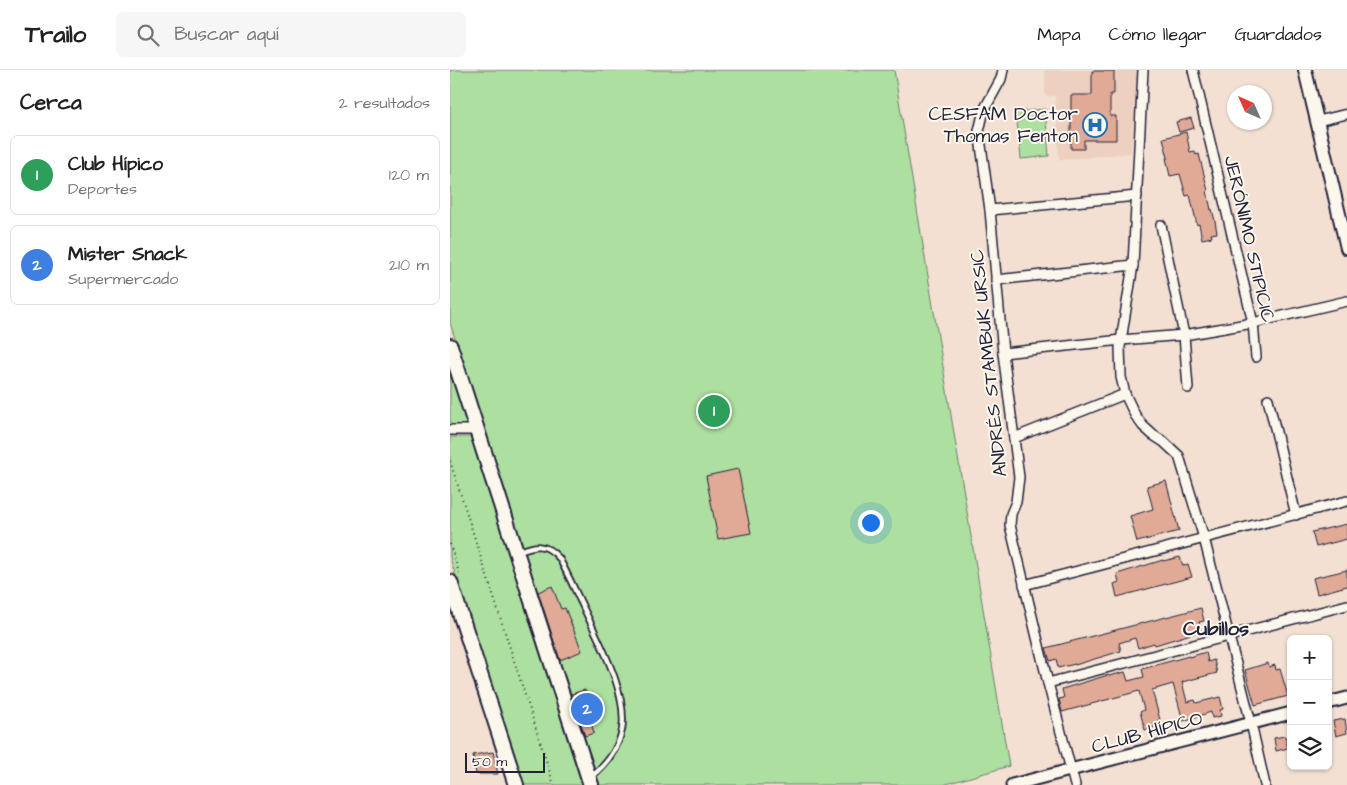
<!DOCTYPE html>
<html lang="es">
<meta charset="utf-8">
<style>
:root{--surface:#fff;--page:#f6f6f6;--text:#222;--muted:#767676;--line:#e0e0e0;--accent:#1a73e8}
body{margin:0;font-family:"Architects Daughter",sans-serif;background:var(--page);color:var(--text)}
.controls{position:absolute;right:15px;bottom:15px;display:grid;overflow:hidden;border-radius:8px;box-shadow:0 1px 4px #0004}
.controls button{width:45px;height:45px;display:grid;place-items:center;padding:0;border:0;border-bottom:1px solid var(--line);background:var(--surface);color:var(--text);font:25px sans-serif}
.compass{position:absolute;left:777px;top:15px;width:45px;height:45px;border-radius:50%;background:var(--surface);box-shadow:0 1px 4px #0004;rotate:315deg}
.scale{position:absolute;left:15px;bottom:12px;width:80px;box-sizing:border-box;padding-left:5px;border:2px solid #22223b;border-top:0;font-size:14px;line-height:18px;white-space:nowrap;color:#22223b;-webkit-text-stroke:4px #fbf7ec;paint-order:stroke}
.you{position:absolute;left:420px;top:452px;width:18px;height:18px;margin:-12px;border:4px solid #fff;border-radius:50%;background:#1a73e8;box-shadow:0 0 0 8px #1a73e833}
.badge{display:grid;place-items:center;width:32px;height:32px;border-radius:50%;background:var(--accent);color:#fff;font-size:16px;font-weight:700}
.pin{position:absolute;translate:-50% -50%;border:2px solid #fff;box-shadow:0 1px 5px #0006}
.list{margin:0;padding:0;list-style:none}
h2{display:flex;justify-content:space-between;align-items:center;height:65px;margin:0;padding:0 20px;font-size:21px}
h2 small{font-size:16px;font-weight:400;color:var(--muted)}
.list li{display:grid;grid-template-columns:32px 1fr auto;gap:15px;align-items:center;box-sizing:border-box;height:80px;margin:0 10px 10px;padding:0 10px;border:1px solid var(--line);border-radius:8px}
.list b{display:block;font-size:19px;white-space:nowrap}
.list p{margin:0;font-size:16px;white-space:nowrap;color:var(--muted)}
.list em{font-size:16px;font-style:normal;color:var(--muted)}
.icon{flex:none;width:28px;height:28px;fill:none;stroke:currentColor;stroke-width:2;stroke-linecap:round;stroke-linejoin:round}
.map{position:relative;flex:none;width:897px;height:715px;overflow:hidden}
header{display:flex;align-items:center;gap:30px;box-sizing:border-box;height:70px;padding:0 25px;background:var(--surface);border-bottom:1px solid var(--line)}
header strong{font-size:24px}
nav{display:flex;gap:28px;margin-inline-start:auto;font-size:18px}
.search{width:350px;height:45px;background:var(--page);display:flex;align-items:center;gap:12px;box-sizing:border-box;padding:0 18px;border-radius:8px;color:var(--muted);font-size:19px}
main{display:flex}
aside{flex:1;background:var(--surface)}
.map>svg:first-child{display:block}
.built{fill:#edd0c0}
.green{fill:#addfa0;stroke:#68806e}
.building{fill:#e0aa96;stroke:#22223b}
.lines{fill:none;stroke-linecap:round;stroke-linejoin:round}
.service-casing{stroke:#22223b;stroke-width:8}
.minor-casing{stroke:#22223b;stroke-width:12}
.tertiary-casing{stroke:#22223b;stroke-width:15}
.secondary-casing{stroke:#22223b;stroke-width:16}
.primary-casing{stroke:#22223b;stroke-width:18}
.path{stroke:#22223b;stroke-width:2;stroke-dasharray:1 4;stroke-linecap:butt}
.service{stroke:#fbf7ec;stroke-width:4.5}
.minor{stroke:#fbf7ec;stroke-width:9}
.tertiary{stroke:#fbf7ec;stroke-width:11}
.secondary{stroke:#fbf7ec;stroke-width:12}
.primary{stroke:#fbf7ec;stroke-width:14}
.labels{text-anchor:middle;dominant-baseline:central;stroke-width:4;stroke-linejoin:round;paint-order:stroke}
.poi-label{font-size:19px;fill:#22223b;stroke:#fbf7ec;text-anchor:end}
.street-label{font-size:19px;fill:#22223b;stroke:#fbf7ec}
.neighbourhood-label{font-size:20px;font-weight:bold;fill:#22223b;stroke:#fbf7ec}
</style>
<header>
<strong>Trailo</strong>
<div class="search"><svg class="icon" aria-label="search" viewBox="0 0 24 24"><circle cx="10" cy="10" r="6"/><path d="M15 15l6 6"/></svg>Buscar aquí</div>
<nav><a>Mapa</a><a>Cómo llegar</a><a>Guardados</a></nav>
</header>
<main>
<aside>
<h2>Cerca<small>2 resultados</small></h2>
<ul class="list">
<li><span class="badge" style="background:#2e9e5b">1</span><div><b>Club Hípico</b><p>Deportes</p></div><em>120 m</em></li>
<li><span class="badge" style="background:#3f7fe0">2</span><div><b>Mister Snack</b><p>Supermercado</p></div><em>210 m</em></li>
</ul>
</aside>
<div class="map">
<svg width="897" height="715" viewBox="0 0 897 715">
<rect width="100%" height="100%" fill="#f3e0d2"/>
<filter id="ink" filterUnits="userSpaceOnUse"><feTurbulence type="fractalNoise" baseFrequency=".02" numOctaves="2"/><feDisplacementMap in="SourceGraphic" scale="10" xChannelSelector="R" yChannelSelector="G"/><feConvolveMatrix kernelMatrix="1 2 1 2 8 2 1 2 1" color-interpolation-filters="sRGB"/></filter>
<g filter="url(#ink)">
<path class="built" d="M595,0H687L681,83L609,90L605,26H595Z"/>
<g class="green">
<path d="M0,0H444L559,696L493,715H150L0,253Z"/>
<path d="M595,39L599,86L571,89L566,42Z"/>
<path d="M0,304L18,356H0Z"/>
<path d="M0,367H21L132,715H73L0,488Z"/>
</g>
<g class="building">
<path d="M642,1H664V24H660V46H666V70H634V79H621V25H642Z"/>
<path d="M741,48L744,58L729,62L726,52Z"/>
<path d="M736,62L740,82L745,81L746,85L749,84L758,121H757L761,140L762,139L765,151L767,163L761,164L762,167L752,169L749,154L747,155L740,125L736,126L730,104L720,106L716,88H718L713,68Z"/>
<path d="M288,399L301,463L268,469L256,406Z"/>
<path d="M716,411L729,461L687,472L680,446L703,439L697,416Z"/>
<path d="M897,454V469L866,477L862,462Z"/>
<path d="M730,487L733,496L738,494L742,507L667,527L664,514L669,512L667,504L713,490V491Z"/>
<path d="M897,500V516L867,524L863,508Z"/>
<path d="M102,516L111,539L115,538L132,581L110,590L88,522Z"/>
<path d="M751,538L754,551L749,552L751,561L705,575L704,573L688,578L685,568L669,573L671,581L625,595V594L608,598L606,589L600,591L596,578Z"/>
<path d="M756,582L758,592L764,590L767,603L732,612L737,632L745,630L746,633L770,627L773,639L770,640L771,646L762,648L761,642L733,651L723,614L702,620L710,650L704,652L705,657L695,660L690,642L694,640L689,621L612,642L609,629L614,628L612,619L658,605L659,606L675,602L678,611L694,607L692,599L739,586V587Z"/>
<path d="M818,593L819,597L825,595L826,600L830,599L838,626L805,635L795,600Z"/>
<path d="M135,620L143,648L140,649L144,663L135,666L121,624Z"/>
<path d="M895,649L897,663L886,666L883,651Z"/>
<path d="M835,666L838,678L826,681L824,668Z"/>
<path d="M43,682L48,704H26L23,685Z"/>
</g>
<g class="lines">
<defs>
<path id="service" d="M67,482C85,475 95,472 109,488C119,506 127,525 136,543C151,575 178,624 172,660C168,680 157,694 141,707"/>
<g id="minor">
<path d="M553,0L551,9L534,40L529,61L540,140L553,283L569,407L566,432L561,444L560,455L598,613L625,715"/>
<path d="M693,0L683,195L670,277L671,307L675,324L685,345L693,356L703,365L714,372L729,386L754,468L801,653L815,715"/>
<path d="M743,0L803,253L806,287"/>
<path d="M868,51L897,44"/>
<path d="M540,140L687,126"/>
<path d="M711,155L734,265L738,318"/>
<path d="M546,210L683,195"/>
<path d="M553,283L671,270L734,265L803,253L897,231"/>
<path d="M818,329L846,445"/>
<path d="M0,360H27"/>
<path d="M564,368L675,324"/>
<path d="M574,515L897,431"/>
<path d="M598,613L897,535"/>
</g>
<g id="tertiary">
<path d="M878,633L897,628"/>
<path d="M562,715L841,643"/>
</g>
<path id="secondary" d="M855,0L897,178"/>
<g id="primary">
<path d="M0,276L141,715"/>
<path d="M0,512L66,715"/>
</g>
</defs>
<use href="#service" class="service-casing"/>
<use href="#minor" class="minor-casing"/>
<use href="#tertiary" class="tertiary-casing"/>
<use href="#secondary" class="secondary-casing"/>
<use href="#primary" class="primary-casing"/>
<g class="path">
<path d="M0,391L104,715"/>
<path d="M0,474L9,503"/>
</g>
<use href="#service" class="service"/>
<use href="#minor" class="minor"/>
<use href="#tertiary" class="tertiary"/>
<use href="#secondary" class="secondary"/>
<use href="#primary" class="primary"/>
</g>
</g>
<defs>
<symbol id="hospital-ring" viewBox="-11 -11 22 22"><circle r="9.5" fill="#fbf7ec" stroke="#1f6fb2" stroke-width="1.5"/><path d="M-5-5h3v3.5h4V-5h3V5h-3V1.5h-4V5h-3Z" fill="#1f6fb2"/></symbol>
</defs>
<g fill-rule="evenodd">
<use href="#hospital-ring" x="631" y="41" width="28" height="28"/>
</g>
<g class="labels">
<g class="poi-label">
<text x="628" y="44">CESFAM Doctor<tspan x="628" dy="22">Thomas Fenton</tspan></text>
</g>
<g class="street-label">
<text transform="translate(799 169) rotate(77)">JERÓNIMO STIPICIC</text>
<text transform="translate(539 293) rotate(-96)">ANDRÉS STAMBUK URSIC</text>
<text transform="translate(697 663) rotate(-15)">CLUB HÍPICO</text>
</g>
<g class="neighbourhood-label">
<text x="766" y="559">Cubillos</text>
</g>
</g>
</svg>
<div class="controls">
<button>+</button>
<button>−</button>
<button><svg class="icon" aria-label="layers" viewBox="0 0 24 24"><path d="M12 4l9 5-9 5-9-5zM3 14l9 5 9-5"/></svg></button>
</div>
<svg class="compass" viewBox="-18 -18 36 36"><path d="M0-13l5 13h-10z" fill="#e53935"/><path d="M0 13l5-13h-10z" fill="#767676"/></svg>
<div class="scale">50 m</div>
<div class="you"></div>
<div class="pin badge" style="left:264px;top:341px;background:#2e9e5b">1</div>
<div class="pin badge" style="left:137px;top:639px;background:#3f7fe0">2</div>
</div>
</main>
